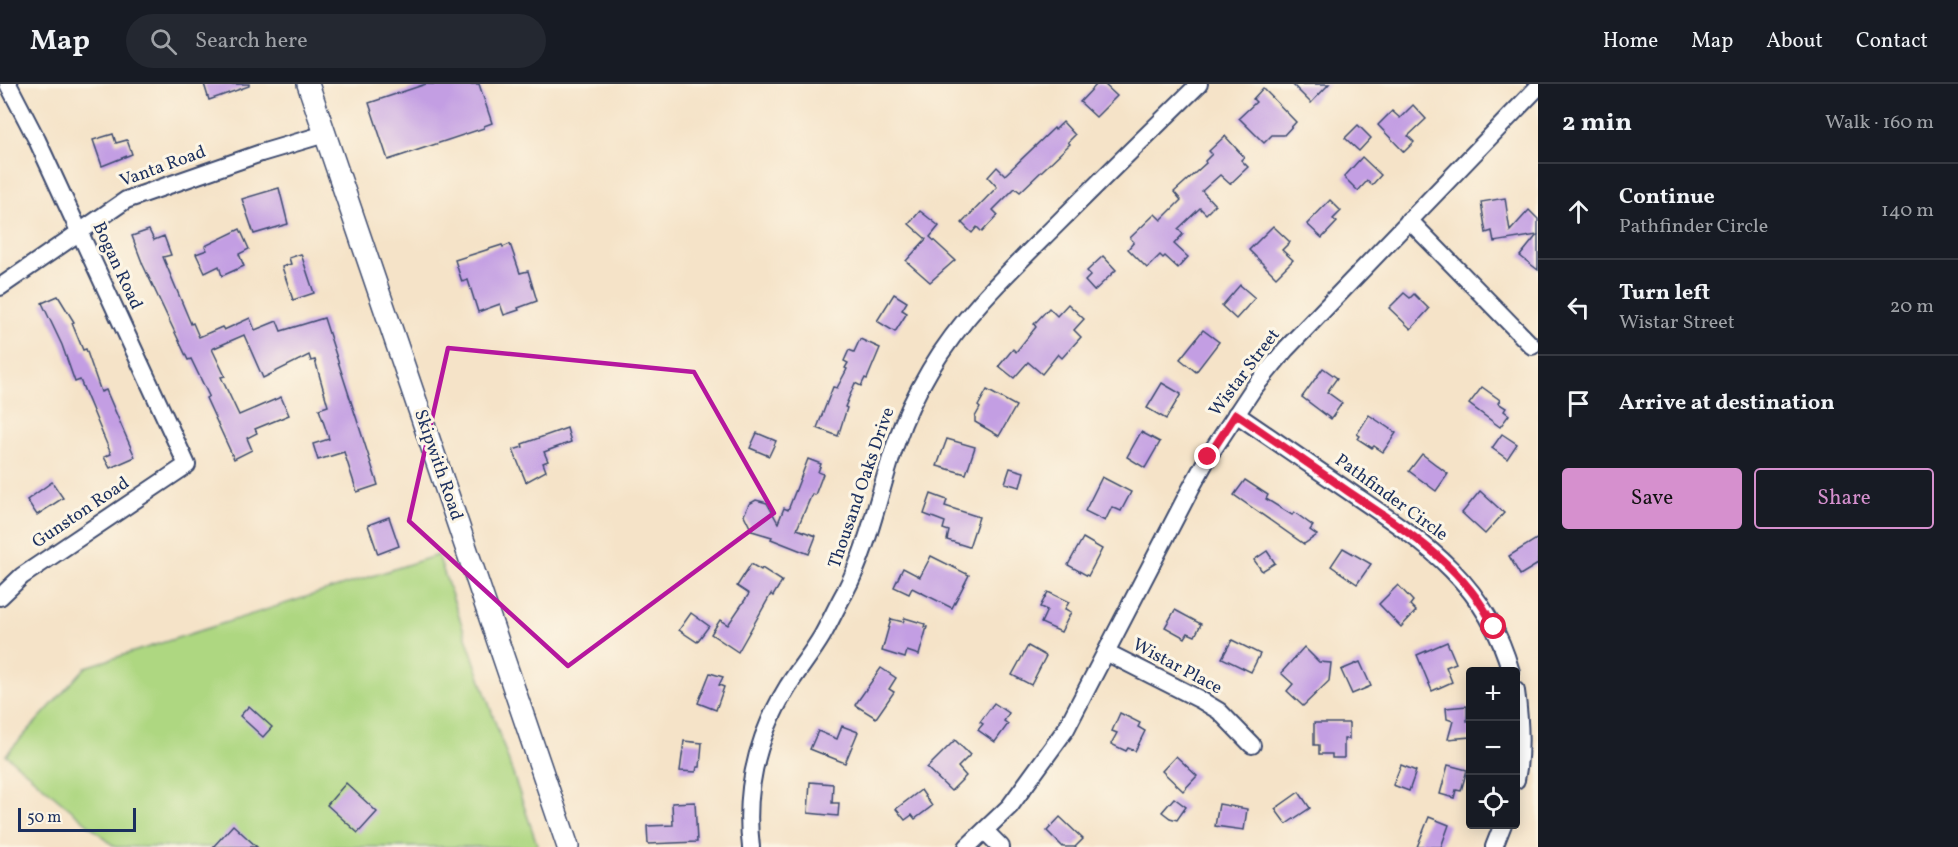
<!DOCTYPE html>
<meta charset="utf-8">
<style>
:root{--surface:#171b24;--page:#242831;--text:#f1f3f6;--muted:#9ea1a6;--line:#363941;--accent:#d690ce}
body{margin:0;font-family:Vollkorn,serif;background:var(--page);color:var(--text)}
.controls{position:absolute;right:18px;bottom:18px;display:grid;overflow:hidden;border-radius:6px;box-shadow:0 3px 15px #0003}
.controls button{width:54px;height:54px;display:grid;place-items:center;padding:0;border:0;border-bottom:2px solid var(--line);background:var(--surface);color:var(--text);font:30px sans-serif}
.scale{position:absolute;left:18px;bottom:15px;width:118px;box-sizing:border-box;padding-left:6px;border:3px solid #1b2f5e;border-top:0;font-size:16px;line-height:21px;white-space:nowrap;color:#1b2f5e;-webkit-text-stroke:4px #fcf5e5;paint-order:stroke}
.stop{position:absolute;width:18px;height:18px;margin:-14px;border:4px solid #e11d48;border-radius:50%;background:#fff}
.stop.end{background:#e11d48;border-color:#fff;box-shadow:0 2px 6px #0008}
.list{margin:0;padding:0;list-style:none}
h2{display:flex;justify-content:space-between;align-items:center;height:78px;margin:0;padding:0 24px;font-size:26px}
h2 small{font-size:20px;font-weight:400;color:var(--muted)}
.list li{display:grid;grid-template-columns:39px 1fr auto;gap:18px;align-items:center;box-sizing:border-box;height:96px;padding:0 24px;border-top:2px solid var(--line)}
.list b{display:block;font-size:22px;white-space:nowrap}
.list p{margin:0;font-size:20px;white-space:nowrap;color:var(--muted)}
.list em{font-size:20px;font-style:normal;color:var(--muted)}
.actions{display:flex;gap:12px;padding:18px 24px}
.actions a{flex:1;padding:14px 0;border:2px solid var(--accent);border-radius:6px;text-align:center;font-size:21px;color:var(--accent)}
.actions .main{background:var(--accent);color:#111}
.icon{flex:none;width:33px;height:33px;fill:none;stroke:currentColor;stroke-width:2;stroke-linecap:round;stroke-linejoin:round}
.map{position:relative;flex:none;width:1538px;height:763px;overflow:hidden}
header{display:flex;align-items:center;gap:36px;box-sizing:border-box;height:84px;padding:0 30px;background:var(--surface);border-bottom:2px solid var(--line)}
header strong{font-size:28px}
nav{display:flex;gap:33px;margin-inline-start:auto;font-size:21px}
.search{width:420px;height:54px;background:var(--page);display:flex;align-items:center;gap:15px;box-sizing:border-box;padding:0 21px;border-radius:33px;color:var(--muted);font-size:22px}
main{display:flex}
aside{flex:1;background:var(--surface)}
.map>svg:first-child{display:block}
.pitch{fill:#aed781;stroke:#648370;stroke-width:1.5}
.building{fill:#c39ee3}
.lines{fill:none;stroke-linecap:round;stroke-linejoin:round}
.minor-casing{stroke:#3c4a6e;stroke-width:20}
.major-casing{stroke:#3c4a6e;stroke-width:24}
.minor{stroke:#fff;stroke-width:16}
.major{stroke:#fff;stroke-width:21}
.route{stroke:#e11d48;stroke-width:8}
.marked{fill:none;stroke:#b5179e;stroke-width:4.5;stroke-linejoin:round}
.labels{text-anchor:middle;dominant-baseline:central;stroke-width:6;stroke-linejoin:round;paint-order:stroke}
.street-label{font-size:18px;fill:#1b2f5e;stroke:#fcf5e5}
</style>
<header>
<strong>Map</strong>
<div class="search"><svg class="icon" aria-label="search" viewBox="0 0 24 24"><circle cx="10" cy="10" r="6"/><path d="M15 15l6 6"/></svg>Search here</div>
<nav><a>Home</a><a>Map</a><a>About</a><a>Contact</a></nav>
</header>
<main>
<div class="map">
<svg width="1538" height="763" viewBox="0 0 1538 763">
<rect width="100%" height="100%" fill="#fcf5e5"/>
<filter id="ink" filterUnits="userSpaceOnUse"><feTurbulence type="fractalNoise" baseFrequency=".0167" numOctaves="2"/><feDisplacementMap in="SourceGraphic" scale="12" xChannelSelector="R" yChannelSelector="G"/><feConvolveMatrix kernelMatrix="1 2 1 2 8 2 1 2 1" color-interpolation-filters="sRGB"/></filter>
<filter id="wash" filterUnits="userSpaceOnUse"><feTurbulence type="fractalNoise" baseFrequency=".008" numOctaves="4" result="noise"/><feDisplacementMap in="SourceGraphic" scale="24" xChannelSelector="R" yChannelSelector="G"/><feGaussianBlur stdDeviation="1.35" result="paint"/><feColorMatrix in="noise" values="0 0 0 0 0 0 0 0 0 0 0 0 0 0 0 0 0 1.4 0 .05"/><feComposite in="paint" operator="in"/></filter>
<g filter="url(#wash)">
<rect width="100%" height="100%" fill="#f5e3c8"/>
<path class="pitch" d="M438,471L538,763H115L6,671L86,583Z"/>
<g id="blocks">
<g class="building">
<path d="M204,0H249V2L209,16Z"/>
<path d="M426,0H479L492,39L484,42V44L388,76L369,19Z"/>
<path d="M1097,0H1104L1117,12L1096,33L1080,18Z"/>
<path d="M1292,0H1329L1311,19Z"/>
<path d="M1263,4L1296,38L1284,51H1272L1264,59L1239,34L1256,18L1253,15Z"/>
<path d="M1413,21L1426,35L1408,52L1414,58L1404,68L1378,41L1392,27L1400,34Z"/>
<path d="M1063,38L1075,51L1068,58L1070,60L1020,108L1015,104L993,126L998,131L982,148L977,143L972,149L962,139L997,103L988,93L997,83L1005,91L1054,44L1055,46Z"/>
<path d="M1358,41L1371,54L1359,67L1345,54Z"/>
<path d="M113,50L116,59L127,56L132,70L102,82L93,56Z"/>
<path d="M1225,52L1244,73L1241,76L1248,83L1230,100L1220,91L1202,107L1215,121L1206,130L1200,124L1178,145L1183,150L1174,160L1188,173L1178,184L1165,172L1163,174L1160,171L1147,184L1128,165L1134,158L1130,154L1155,130L1161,136L1181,116L1174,108L1206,79L1205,77L1212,70L1209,67Z"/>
<path d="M1362,73L1381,91L1372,101L1367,97L1358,107L1344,93Z"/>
<path d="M279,104L288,140L254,150L242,115Z"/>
<path d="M1505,114L1510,147L1529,126L1538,135V186L1520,172L1537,151L1494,158L1492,147L1486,149L1481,118Z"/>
<path d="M1330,116L1341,127L1333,135L1337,138L1322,154L1307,140Z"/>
<path d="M920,127L939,142L930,153L955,176L930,198L906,177L926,155L909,140Z"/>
<path d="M1273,142L1290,158L1282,166L1293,176L1276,193L1249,166Z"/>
<path d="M240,145L249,165L239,170L244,182L222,192L219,182L205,189L196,170L207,166L205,162Z"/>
<path d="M149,146L154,156L164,152L171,171L163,173L191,240L193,239L199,253L222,243L224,246L250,234L255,246L277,237L281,247L324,234L378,401L357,408L344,368L318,376L313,360L329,355L319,325L328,322L315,276L311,277L309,271L263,294L244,251L212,265L225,292L221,293L239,331L281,313L289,331L255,345L257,349L247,354L252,366L234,375L206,314L209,312L191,275L188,276L143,181L132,152Z"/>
<path d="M510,160L520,189L528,187L537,217L518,224L519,226L504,231L500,220L478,228L468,196L462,198L455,176L502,161L503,163Z"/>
<path d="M301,170L314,209L293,216L282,183L291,180L289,174Z"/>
<path d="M1103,172L1116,186L1094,207L1085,197L1091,191L1087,187Z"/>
<path d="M1240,201L1255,214L1236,235L1222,222Z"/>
<path d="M1404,209L1410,214L1414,210L1429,225L1411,245L1389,224Z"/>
<path d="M894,210L907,218L902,226L907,229L895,248L877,237Z"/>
<path d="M58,212L74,238L72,239L83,266L86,265L101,308L106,306L135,373L110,384L104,373L111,370L80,296L75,298L62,261L42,219Z"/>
<path d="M1068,220L1084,235L1074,246L1081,253L1062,274L1058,270L1042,290L1028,278L1014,294L999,282L1013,265L1016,268L1036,243L1034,240L1049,224L1057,232Z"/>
<path d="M1203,246L1219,258L1196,288L1180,275Z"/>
<path d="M860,255L880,264L867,295L865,294L861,302L855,299L845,323L847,324L838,352L817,344L833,303L837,304L847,285L845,284L848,279L844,277L849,266L854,268Z"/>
<path d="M1323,284L1337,294L1327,308L1342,319L1331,335L1302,313Z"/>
<path d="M1162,299L1181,310L1166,335L1147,324Z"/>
<path d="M1482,303L1500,316L1498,319L1506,324L1504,327L1509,331L1500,343L1469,320Z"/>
<path d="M987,306L1016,322L999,352L975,338V333L980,324L978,322Z"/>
<path d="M1369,331L1396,349L1383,368L1374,362L1372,364L1358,355L1360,352L1357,350Z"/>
<path d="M567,344L571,358L544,368L548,377L543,379L546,387L526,398L513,366L523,363L522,360Z"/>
<path d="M1141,348L1160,358L1145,384L1127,373Z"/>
<path d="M757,349L776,357L769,372L750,364Z"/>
<path d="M1502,350L1517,360L1507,375L1492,364Z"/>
<path d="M947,355L975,363L966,390L937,382Z"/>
<path d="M1422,370L1448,390L1436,407L1409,387Z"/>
<path d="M808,375L821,380L818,388L823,390L815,411L812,410L797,445L816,452L809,470L771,455L772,453L752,447L744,431L749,420L756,416L767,419L778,439L784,424L788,426Z"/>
<path d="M1010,384L1024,388L1020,403L1005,399Z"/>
<path d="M1102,393L1131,408L1121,427L1112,423L1105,437L1085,427Z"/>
<path d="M1245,396L1268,411L1266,415L1292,431L1294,428L1313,442L1310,446L1317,451L1304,460L1234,411Z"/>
<path d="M52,398L63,414L37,431L27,416Z"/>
<path d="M1480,407L1504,429L1485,450L1462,429Z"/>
<path d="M931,410L947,416L945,422L979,433L969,463L947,456L949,447L943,445L945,438L924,430Z"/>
<path d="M389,433L399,462L378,470L368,441Z"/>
<path d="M1083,454L1102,465L1088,492L1068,481Z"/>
<path d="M1538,454V480L1520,491L1509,472Z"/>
<path d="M1343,464L1371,480L1357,500L1331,482Z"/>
<path d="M1267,467L1275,479L1262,487L1254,476Z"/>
<path d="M931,472L969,491L952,524L912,504L909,510L894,503L903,484L920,493Z"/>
<path d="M751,480L761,486L762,484L782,497L773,512L771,510L738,568L711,550L720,536L728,541L749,510L737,502Z"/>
<path d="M1398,501L1413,517L1410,521L1416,527L1401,543L1379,520Z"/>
<path d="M1048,508L1069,518L1065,525L1071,528L1061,548L1041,539L1047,526L1040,523Z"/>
<path d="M1175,526L1201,540L1195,552L1188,549L1185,554L1165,543Z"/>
<path d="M691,529L709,542L697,558L679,546Z"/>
<path d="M905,534L925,540L924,543H927L919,571L907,567L905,574L882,567L891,535L903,538Z"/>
<path d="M1232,556L1260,570L1251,588L1222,574Z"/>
<path d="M1447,558L1456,579L1446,583L1452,598L1432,607L1417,571Z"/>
<path d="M1028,562L1046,572L1031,601L1012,591Z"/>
<path d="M1304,563L1319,578L1331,579L1329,597L1303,622L1287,607L1293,600L1281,589Z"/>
<path d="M1360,578L1371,602L1352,610L1341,586Z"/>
<path d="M881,584L896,594L889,605L894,608L876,634L855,621Z"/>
<path d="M710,589L723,593L719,601L724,603L716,626L698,619Z"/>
<path d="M994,619L1009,629L1004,637L1008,640L995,658L978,646L983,640L980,638Z"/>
<path d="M249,622L272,643L263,653L240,632Z"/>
<path d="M1467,622V637H1470V653L1448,655L1453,637L1447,635L1446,624Z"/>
<path d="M1120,629L1140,639L1138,643L1145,647L1135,667L1128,664L1126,667L1111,660L1117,649L1112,647Z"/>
<path d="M1314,639H1349V655H1344V674H1332V670H1319V661H1314Z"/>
<path d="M842,642L858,648L845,679L810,665L818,647L837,655Z"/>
<path d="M955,656L970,671L958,683L966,692L951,707L927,684Z"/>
<path d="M684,657L702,659L700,683H697L696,688L680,687Z"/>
<path d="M1176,672L1197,692L1183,707L1162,687Z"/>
<path d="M1401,681L1416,687L1409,707L1393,701Z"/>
<path d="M1448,681L1467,686L1461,707L1456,706L1454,714L1440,710Z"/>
<path d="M810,698L833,700L832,719H839L838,732L808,729Z"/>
<path d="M346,699L377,728L358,749L327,721Z"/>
<path d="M921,706L932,722L915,735L912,731L905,736L896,725Z"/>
<path d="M1299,708L1310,724L1286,740L1275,725Z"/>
<path d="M1174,714L1186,723L1177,736L1170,734L1162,728Z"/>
<path d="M695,718L697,758L648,760L647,742L673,741L672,719Z"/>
<path d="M1219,720L1247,725L1244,746L1215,742Z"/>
<path d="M1060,733L1083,755L1075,763H1063L1047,747Z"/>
<path d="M1429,733L1449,741L1441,763H1417Z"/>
<path d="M233,741L257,763H213Z"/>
</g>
</g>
</g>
<g filter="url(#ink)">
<use href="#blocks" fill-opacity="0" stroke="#3c4a6e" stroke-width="1.5"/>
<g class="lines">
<defs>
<g id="minor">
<path d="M1409,136L1532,262"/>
<path d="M0,203L126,116L261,69L325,50"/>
<path d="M1236,330C1274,356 1312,382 1350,408C1422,457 1486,497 1511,588"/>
<path d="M0,513L22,492L187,381L37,56L8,0"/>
<path d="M1106,568L1199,615L1219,627L1252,661"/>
<path d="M1516,607C1520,636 1522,667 1516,696"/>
<path d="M985,747L1001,763"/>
<path d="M751,763C744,706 758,651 788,602C799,585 812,569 822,552C830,538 837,522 845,508C870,460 879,407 897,356C905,332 917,308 930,286C964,229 1012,185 1059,138C1105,92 1152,46 1199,0"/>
<path d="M967,763L1010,722L1066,645L1191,404L1208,373L1253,305L1286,265L1538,3"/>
<path d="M1494,763L1503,740"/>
</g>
<path id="major" d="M308,0L568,763"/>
</defs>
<use href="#minor" class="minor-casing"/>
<use href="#major" class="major-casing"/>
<use href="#minor" class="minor"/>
<use href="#major" class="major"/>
</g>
</g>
<g class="lines" filter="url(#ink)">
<path class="route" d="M1208,373L1236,330C1274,356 1312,382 1349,408C1404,445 1464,481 1494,543"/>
</g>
<path class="marked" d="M448,264L694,288L774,429L568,582L409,437Z"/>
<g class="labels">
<g class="street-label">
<text transform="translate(163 83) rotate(-20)">Vanta Road</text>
<text transform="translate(117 182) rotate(65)">Bogan Road</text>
<text transform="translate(1245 289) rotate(-53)">Wistar Street</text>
<text transform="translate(438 381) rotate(71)">Skipwith Road</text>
<text transform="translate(862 404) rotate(-71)">Thousand Oaks Drive</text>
<text transform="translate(1391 414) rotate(36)">Pathfinder Circle</text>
<text transform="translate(81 429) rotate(-34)">Gunston Road</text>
<text transform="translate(1177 583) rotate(28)">Wistar Place</text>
</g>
</g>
</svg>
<div class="controls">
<button>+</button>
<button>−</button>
<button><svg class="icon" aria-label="locate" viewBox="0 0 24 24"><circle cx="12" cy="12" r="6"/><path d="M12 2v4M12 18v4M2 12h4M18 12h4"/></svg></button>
</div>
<div class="scale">50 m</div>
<div class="stop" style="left:1494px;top:543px"></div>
<div class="stop end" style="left:1208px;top:373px"></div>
</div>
<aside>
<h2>2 min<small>Walk · 160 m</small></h2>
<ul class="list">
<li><svg class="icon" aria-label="ahead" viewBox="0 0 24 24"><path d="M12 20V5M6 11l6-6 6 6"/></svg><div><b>Continue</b><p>Pathfinder Circle</p></div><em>140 m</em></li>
<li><svg class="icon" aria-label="left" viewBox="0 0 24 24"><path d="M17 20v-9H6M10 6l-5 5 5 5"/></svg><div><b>Turn left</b><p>Wistar Street</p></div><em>20 m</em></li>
<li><svg class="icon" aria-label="arrive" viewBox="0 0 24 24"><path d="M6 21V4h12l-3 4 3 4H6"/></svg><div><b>Arrive at destination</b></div></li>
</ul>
<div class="actions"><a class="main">Save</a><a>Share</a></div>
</aside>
</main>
